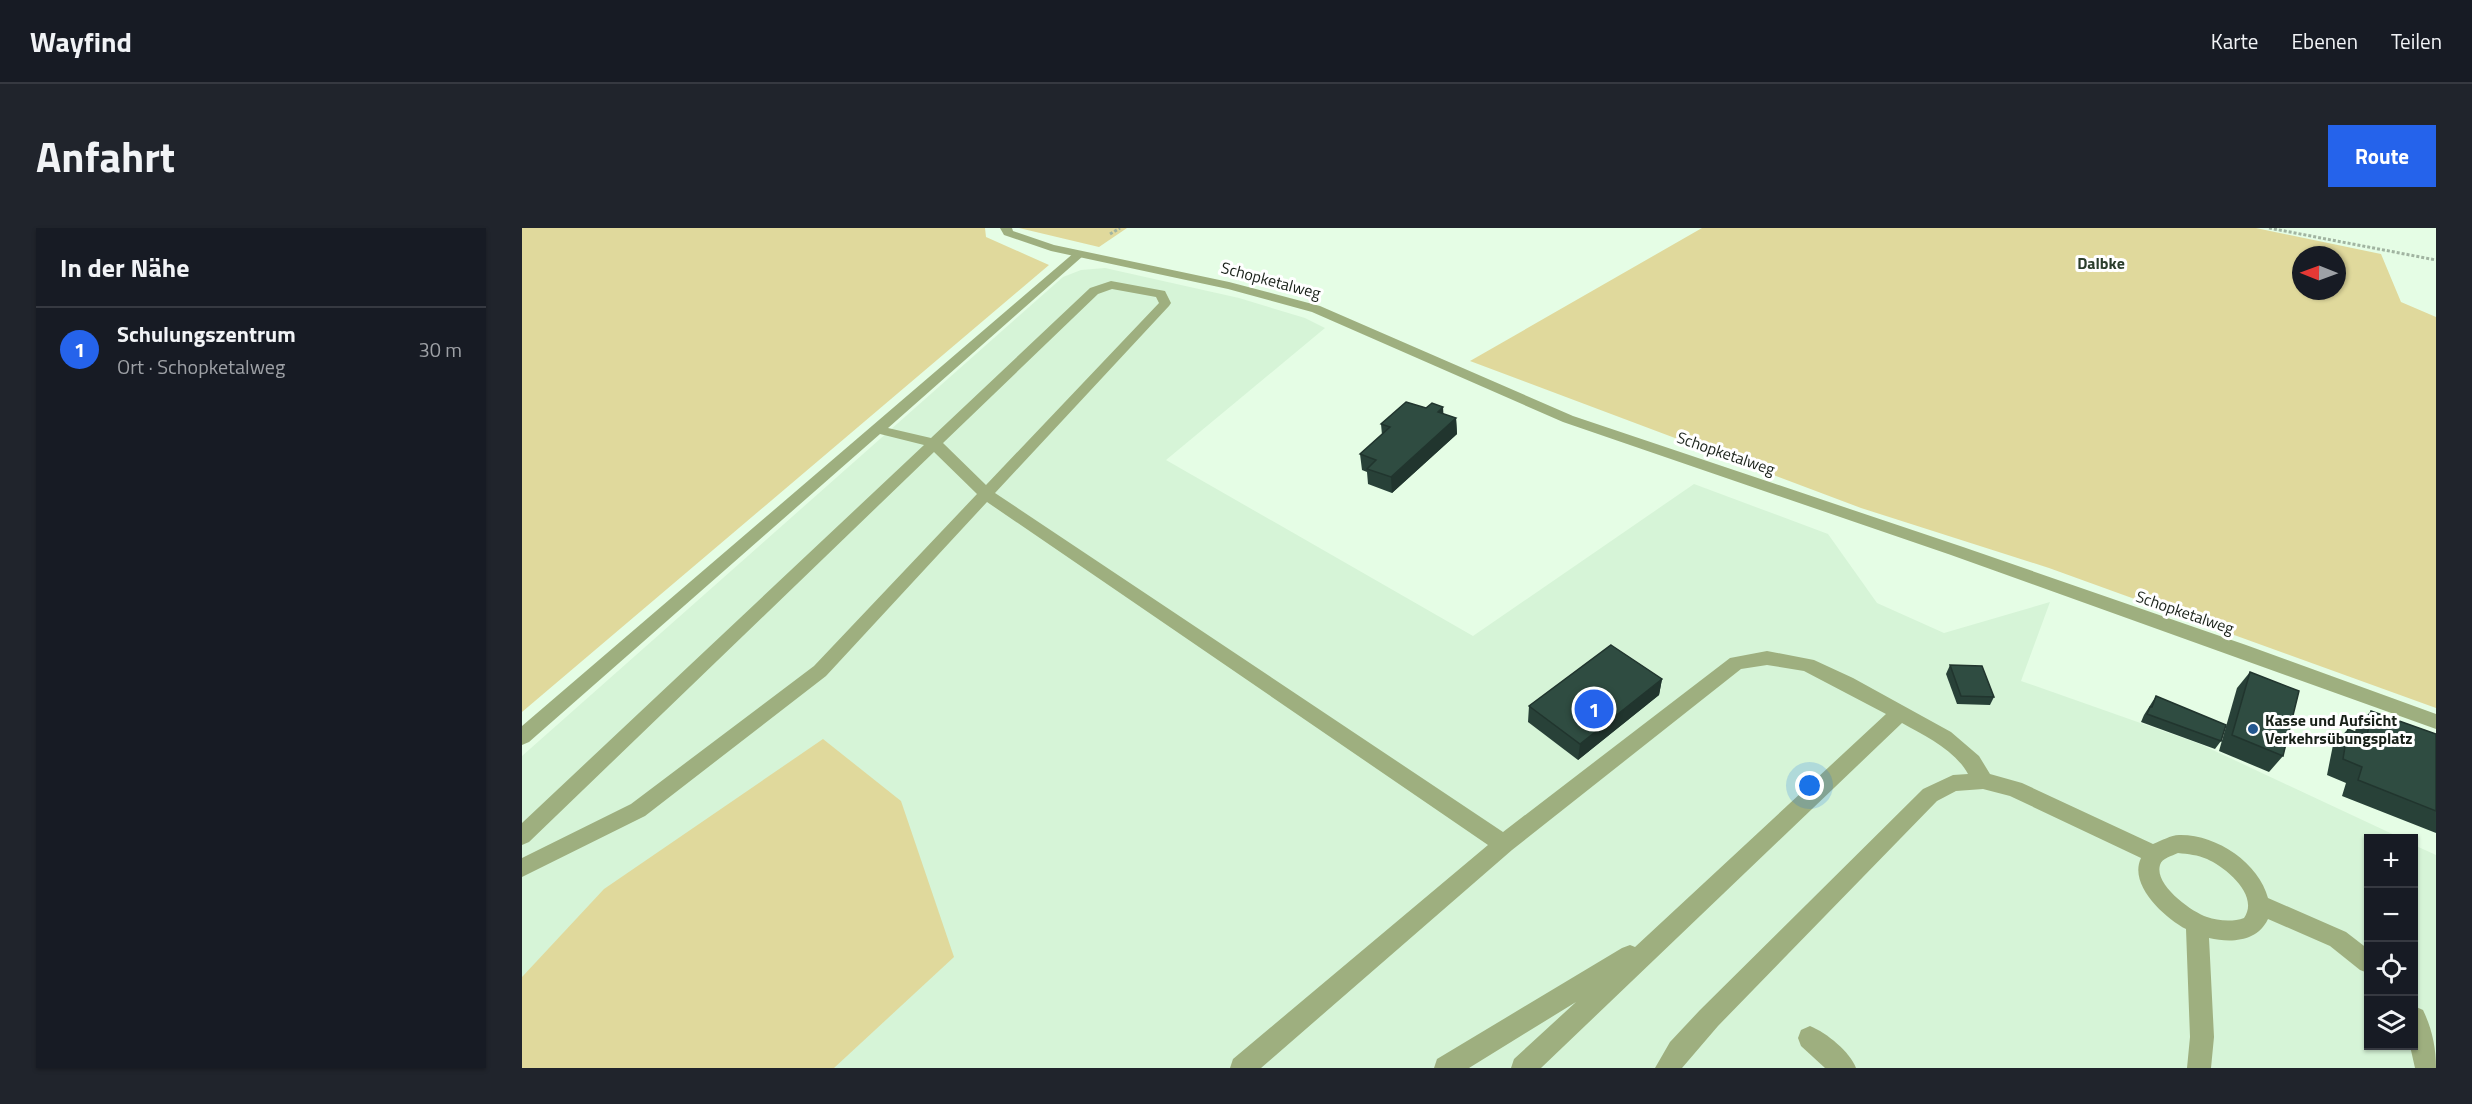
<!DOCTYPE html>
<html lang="de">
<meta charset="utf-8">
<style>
:root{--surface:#171b24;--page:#20242c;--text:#f1f3f6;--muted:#9ea1a6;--line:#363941;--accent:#2563eb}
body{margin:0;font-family:"Titillium Web",sans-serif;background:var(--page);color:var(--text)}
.controls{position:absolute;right:18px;bottom:18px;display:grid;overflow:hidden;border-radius:0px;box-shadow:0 2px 4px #0004}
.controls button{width:54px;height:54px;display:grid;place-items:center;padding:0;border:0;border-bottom:2px solid var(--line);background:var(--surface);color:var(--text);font:30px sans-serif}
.compass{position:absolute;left:1770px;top:18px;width:54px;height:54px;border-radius:50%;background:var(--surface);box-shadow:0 2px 4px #0004;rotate:271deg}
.you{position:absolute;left:1288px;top:558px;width:21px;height:21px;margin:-15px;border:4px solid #fff;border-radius:50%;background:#1a73e8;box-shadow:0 0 0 9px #1a73e833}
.badge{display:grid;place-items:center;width:39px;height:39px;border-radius:50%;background:var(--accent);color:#fff;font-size:20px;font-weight:700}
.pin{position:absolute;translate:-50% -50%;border:3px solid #fff;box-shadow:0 2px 6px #0006}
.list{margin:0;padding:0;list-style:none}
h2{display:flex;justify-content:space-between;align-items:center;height:78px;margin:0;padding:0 24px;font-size:26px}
h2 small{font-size:20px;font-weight:400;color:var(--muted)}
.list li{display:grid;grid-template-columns:39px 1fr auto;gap:18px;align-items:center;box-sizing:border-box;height:84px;padding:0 24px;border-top:2px solid var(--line)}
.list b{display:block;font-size:22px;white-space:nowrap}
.list p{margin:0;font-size:20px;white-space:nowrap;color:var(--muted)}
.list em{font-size:20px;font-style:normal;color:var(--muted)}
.icon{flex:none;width:33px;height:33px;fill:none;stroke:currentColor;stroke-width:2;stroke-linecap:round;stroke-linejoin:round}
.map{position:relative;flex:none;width:1914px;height:840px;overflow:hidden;border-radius:0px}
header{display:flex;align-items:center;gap:36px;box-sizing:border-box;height:84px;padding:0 30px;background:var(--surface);border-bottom:2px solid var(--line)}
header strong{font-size:28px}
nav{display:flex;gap:33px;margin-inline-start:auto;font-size:21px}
.intro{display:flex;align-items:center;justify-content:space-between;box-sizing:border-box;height:144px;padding:0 36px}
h1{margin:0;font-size:42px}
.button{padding:15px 27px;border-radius:0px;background:var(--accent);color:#fff;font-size:21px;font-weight:700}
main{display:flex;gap:36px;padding:0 36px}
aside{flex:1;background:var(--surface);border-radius:0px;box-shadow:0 2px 4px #0004}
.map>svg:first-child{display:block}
.built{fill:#d6f4d7}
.green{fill:#e0d99c;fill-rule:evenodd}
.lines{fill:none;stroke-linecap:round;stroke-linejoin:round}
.path{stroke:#a1b4a1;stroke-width:3;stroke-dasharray:3 2;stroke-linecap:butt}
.service{fill:#9eaf7f;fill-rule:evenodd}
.minor{fill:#9eaf7f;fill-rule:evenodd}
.wall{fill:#284138}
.shaded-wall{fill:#21352e}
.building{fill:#2f4c41;stroke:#21352e;stroke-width:1.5}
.poi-dot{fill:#23578f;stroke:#fff;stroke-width:2}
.labels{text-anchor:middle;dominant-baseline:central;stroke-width:6;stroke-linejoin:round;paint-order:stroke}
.far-quarter-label{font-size:16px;font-weight:bold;fill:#2b3e2c;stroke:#fff}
.street-label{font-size:16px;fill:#192119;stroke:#fff}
.poi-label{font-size:16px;font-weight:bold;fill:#192119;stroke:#fff;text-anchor:start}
</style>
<header>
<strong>Wayfind</strong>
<nav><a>Karte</a><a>Ebenen</a><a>Teilen</a></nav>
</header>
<div class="intro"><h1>Anfahrt</h1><a class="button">Route</a></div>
<main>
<aside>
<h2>In der Nähe<small></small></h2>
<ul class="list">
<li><span class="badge">1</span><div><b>Schulungszentrum</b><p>Ort · Schopketalweg</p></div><em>30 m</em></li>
</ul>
</aside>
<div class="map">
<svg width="1914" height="840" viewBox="0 0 1914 840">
<rect width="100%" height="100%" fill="#e5fde5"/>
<path class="built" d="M583,40L717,70L783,90L803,100L644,232L951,408L1172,256L1306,306L1355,375L1422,405L1528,374L1499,453L1678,516L1879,610H1846V818H1892V617L1914,627V840H0V528L541,49L559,42Z"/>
<g class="green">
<path d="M0,0H463L464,9L527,37L0,484Z"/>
<path d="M497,0H605L577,19Z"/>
<path d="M1180,0H1734L1859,26L1879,74L1914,89V480L1527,340L1339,280L948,133ZM1779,27H1815V63H1779Z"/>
<path d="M301,511L379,573L432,729L312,840H0V749L82,661Z"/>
</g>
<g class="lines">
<g class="path">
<path d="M1747,0L1914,32"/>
<path d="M588,6L598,0"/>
</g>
<g class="service">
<path d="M557,23L561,24V28L366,200L409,210L568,60L589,53L643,63L649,75L647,78L473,265L981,604L1208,430L1245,423L1292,432L1331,450L1429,504L1457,528L1468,546L1500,555L1631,616C1639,613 1649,607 1657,607C1694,606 1737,635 1746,670L1824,704L1846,721V745L1838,742L1808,718L1746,691C1735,714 1709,715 1687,710L1692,809L1689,840H1665L1668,809L1664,701C1643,690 1606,657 1619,630L1488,568L1461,561L1434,563L1415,573L1196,798L1160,840H1133L1148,814L1178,782L1401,561L1431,547L1446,546C1433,522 1403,508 1380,495L1019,840H989L992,831L1054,774L947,840H912L915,831L1100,720L1108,717L1113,719L1364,486L1282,443L1245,437L1219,441L990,622L739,840H708L711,831L966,617L465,274L304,448L123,588L0,649V630L109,576L292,438L455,266L412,224L7,614L0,617V595L402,217L358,206L7,514L0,517V498L553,24ZM590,61L634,69L637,75L464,257L421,215L576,66ZM1656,625C1666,626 1676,627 1685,631C1703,639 1738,667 1722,690C1711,694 1696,693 1685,689C1670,684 1632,657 1638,637C1640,630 1650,628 1656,625Z"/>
<path d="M1892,778L1901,782C1910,801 1914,819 1914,840H1893L1888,818H1892Z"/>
<path d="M1288,798C1305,805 1328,824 1334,840H1303L1279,818L1276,810L1279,802Z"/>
</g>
<path class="minor" d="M478,0H490L491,3L532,17L707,54L798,78L1051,188L1441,319L1724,417L1914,486V501L1429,327L1041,194L790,84L706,61L529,23L482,7Z"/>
</g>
<g class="wall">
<path d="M921,179V186L934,190L935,206L870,265L846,256L845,244L840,242L838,226L860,207L859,196L904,180Z"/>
<path d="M1428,437L1472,469L1468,477L1435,476L1424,446Z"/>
<path d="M1728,444L1761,528L1747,544L1697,523L1715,460Z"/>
<path d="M1140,451L1137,467L1056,532L1006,494L1007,478Z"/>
<path d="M1634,468L1699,513L1693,521L1619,494L1622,487Z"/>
<path d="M1849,483L1914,506V605L1820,568L1824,555L1805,547L1811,517L1826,501L1833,504L1834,499Z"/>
</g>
<g class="shaded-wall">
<path d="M921,179L922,194L916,184Z"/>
<path d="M934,190L935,206L870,265L869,249Z"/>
<path d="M1140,451L1137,467L1056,532L1058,516Z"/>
</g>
<g class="building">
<path d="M884,174L904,180L910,175L921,179L916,184L934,190L869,249L845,241L854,232L838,226L868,199L859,196Z"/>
<path d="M1089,417L1140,451L1058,516L1007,478Z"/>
<path d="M1428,437L1460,438L1472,469L1439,468Z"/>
<path d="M1728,444L1777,463L1761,528L1710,507Z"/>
<path d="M1634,468L1704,497L1699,513L1625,486L1628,479H1630Z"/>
<path d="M1849,483L1914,506V583L1836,552L1840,539L1821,531L1826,501L1845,509Z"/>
</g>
<circle class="poi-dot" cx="1731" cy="501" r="6"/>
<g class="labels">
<g class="far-quarter-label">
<text x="1579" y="35">Dalbke</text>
</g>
<g class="street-label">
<text transform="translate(749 52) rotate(15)">Schopketalweg</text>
<text transform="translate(1204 225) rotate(19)">Schopketalweg</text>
<text transform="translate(1663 384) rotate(19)">Schopketalweg</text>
</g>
<g class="poi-label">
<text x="1743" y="492">Kasse und Aufsicht<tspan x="1743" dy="18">Verkehrsübungsplatz</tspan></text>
</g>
</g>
</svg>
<div class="controls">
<button>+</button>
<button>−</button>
<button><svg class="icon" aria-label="locate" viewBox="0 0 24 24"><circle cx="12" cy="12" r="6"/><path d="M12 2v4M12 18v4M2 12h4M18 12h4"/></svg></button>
<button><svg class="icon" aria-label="layers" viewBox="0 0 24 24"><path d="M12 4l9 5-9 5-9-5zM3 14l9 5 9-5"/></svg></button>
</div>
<svg class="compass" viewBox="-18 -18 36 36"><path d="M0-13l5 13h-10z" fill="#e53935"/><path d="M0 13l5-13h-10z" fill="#9ea1a6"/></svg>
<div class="you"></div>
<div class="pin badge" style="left:1072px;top:481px">1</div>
</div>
</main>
